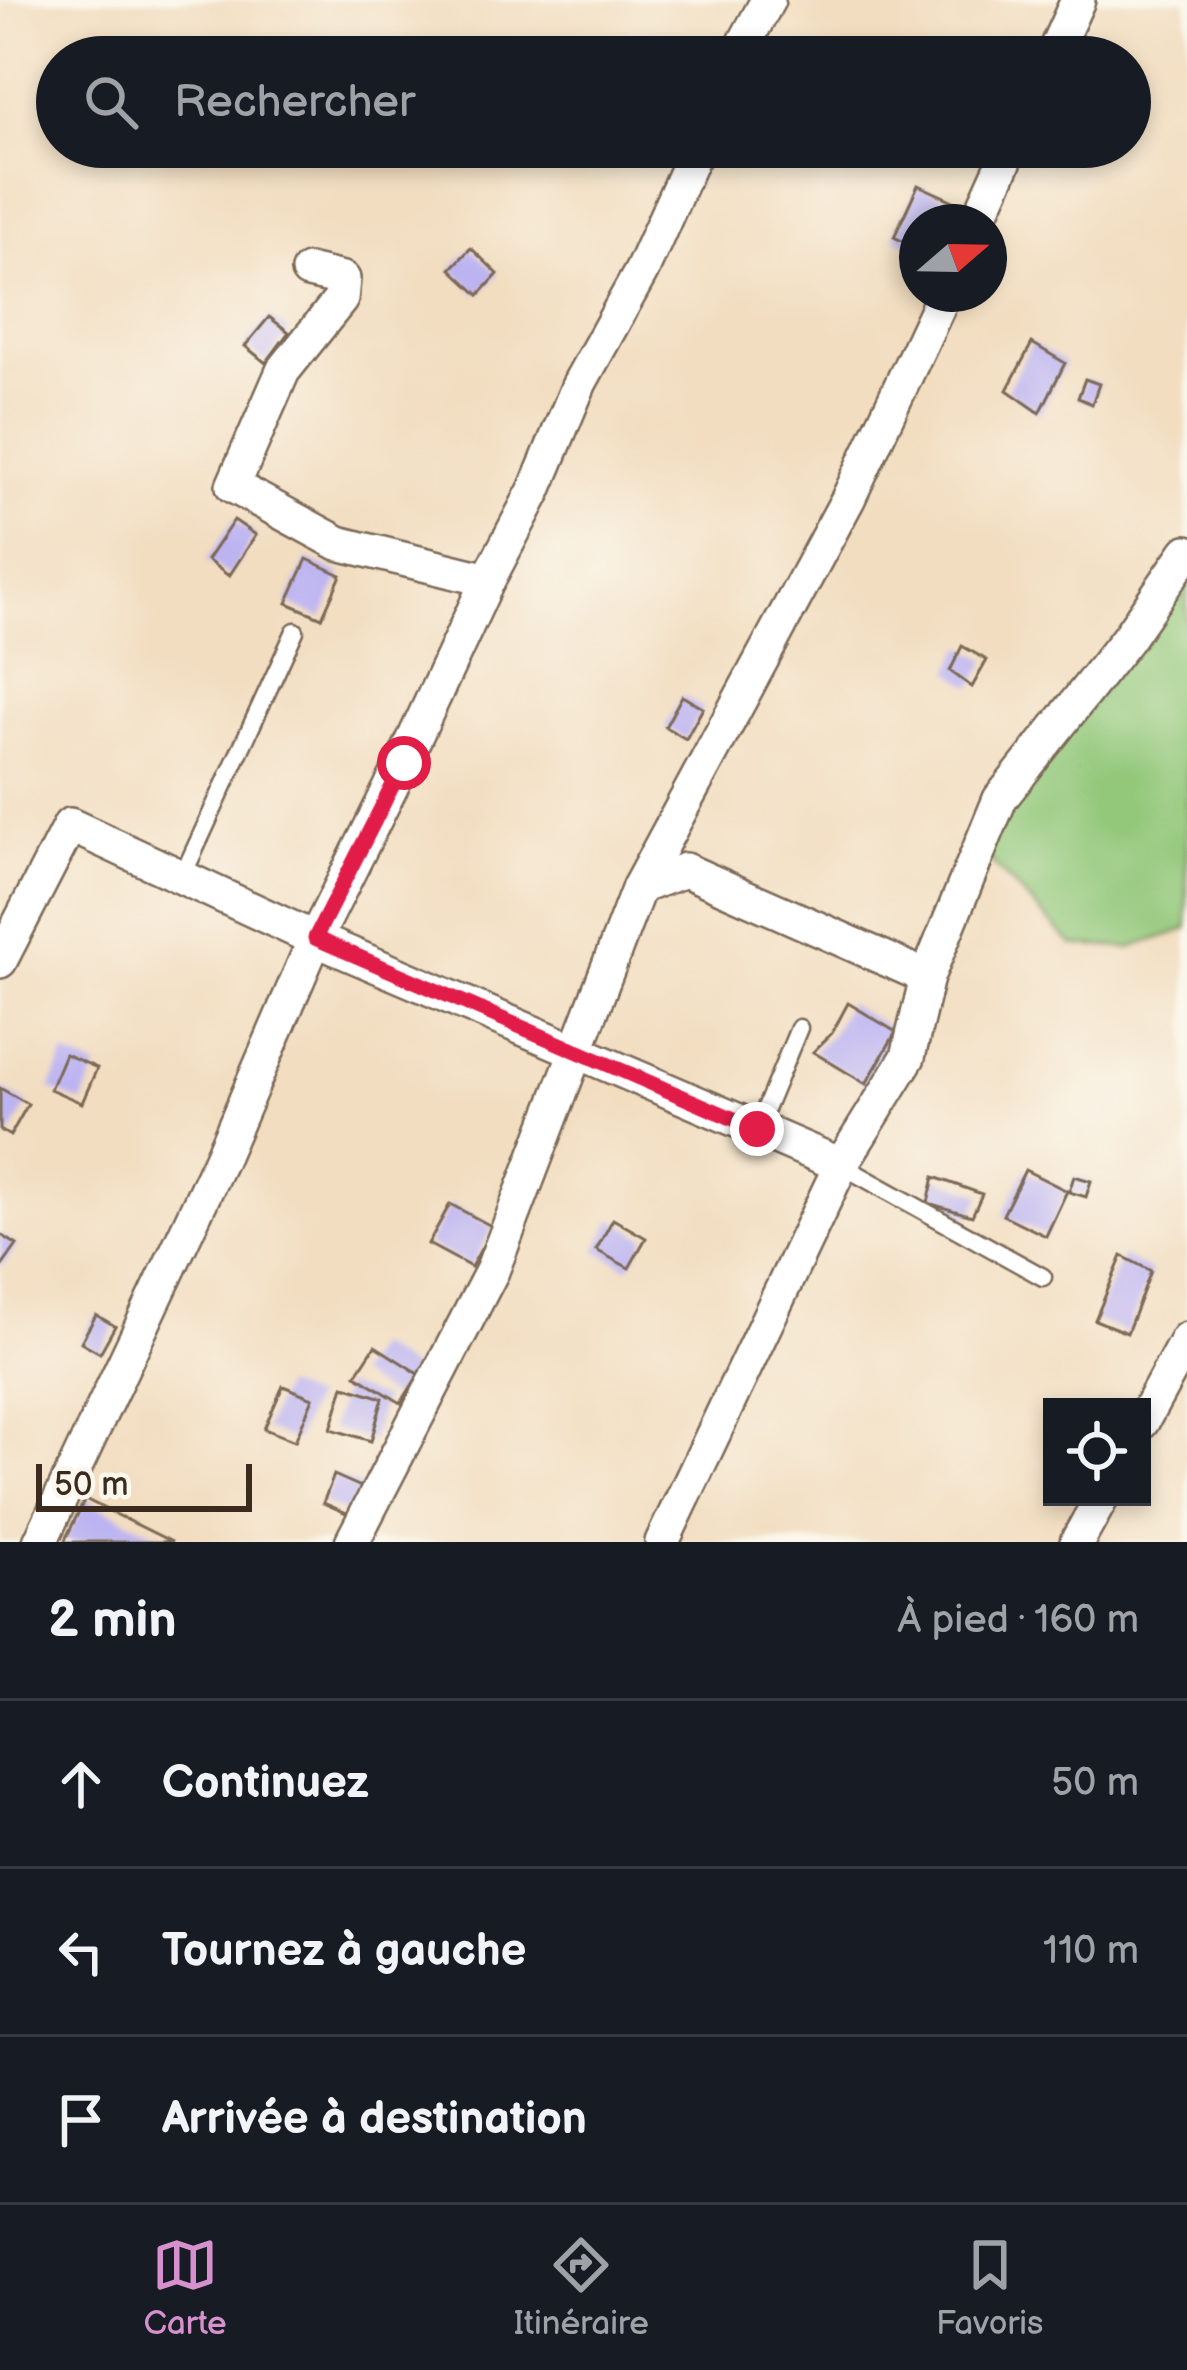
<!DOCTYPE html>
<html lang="fr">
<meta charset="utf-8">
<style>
:root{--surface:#171b24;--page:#20242c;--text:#f1f3f6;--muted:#9ea1a6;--line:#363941;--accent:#d690ce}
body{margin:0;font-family:"Balsamiq Sans",sans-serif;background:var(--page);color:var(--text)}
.controls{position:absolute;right:36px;bottom:36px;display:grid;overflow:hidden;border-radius:0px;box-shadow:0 6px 18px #0003}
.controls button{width:108px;height:108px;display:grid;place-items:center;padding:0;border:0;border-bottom:3px solid var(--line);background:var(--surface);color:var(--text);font:60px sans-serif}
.compass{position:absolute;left:899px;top:204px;width:108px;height:108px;border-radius:50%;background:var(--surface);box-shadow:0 6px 18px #0003;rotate:70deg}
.scale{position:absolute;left:36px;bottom:30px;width:216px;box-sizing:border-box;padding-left:12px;border:6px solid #3b2a1e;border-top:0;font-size:33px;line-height:42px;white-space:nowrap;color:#3b2a1e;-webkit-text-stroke:9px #fbf7ec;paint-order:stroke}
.stop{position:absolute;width:36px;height:36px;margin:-27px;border:9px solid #e11d48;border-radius:50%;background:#fff}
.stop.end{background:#e11d48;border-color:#fff;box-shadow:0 3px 12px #0008}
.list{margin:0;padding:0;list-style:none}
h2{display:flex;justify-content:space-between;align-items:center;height:156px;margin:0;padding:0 48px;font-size:51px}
h2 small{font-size:39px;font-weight:400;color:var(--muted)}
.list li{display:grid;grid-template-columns:78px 1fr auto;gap:36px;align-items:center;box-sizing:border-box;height:168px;padding:0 48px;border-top:3px solid var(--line)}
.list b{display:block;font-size:45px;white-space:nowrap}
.list em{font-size:39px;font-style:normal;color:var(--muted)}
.icon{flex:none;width:66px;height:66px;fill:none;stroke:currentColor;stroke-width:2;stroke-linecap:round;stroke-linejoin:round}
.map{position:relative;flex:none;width:1187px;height:1542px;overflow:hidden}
.search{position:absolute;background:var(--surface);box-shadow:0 6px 18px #0003;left:36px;right:36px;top:36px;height:132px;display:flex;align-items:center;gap:30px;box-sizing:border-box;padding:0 42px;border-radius:66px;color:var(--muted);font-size:45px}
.sheet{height:660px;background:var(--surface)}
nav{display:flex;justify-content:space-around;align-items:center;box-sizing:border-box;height:168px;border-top:3px solid var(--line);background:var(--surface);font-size:33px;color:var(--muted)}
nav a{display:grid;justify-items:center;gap:6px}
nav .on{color:var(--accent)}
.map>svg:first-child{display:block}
.green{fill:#93c87a;stroke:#67794c;stroke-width:3}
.building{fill:#bcb3f1}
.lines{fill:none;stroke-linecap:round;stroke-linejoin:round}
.service-casing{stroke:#7b6957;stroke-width:21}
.minor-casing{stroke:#7b6957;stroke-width:38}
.service{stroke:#fff;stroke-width:16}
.minor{stroke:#fff;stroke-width:33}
.route{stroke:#e11d48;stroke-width:15}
</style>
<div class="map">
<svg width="1187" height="1542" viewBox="0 0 1187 1542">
<rect width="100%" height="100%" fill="#fbf7ec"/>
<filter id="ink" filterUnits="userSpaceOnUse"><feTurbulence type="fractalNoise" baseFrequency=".00833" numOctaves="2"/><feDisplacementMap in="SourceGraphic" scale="24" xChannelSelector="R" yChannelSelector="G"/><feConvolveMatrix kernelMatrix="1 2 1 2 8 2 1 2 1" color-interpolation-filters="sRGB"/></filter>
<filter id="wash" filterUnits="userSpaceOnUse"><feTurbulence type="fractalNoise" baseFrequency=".004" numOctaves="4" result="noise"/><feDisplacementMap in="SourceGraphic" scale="48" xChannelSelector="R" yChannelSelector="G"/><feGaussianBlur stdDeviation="2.7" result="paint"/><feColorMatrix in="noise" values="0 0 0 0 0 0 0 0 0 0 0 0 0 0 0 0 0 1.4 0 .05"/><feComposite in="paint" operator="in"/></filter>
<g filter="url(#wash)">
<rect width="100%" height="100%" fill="#f2ddc0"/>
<path class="green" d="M1187,576V929L1130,948L1073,945L980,851Z"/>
<g id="blocks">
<g class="building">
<path d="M918,185L960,204L951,222H917V248L894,237Z"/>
<path d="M471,248L498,274L479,295L451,269Z"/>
<path d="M269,317L289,332L266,363L245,346Z"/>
<path d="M1032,343L1065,363L1040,413L1007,390Z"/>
<path d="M1085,379L1099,384L1092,404L1078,398Z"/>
<path d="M234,520L256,535L229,576L207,560Z"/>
<path d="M307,559L341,575L322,618L287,603Z"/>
<path d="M962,646L987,660L972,687L950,671Z"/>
<path d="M682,696L703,708L686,739L665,727Z"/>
<path d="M848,1003L896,1032L866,1084L813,1052L832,1033Z"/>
<path d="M65,1054L97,1068L82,1103L50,1089Z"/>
<path d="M0,1088L28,1104L10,1136L0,1130Z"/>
<path d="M1025,1170L1067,1191L1046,1236L1003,1215Z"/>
<path d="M1074,1176L1091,1181L1086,1197L1069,1192Z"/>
<path d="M934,1177L982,1194L972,1216L928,1203Z"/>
<path d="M450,1204L493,1227L471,1267L428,1244Z"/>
<path d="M613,1219L646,1238L629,1268L596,1250Z"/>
<path d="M0,1234L17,1245L0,1269Z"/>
<path d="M1122,1256L1151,1271L1127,1333L1095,1320Z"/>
<path d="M96,1315L115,1326L100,1353L81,1342Z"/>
<path d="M375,1346L419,1374L401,1403L356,1375Z"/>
<path d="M283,1386L313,1398L295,1441L264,1429Z"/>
<path d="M344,1386L383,1398L371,1441L331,1429Z"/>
<path d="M334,1475L370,1491L358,1518L323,1503Z"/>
<path d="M85,1499L172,1542H64Z"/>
</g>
</g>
</g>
<g filter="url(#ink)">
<use href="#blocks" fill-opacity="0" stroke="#7b6957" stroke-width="3"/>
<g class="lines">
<defs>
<g id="service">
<path d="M183,875L295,631"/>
<path d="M757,1129L799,1028"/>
<path d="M841,1165L1043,1277"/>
</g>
<g id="minor">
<path d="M737,57L768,0"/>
<path d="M1052,57L1078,0"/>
<path d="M977,222L1011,147"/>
<path d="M308,271L343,279L341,299L283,371L233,486L338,543L488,580"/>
<path d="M639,887L685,870L927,977L908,1057L841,1165L662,1542"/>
<path d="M0,961L70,825L315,939L841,1165"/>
<path d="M927,977L1000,799L1127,639L1187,552"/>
<path d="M1142,1422L1187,1339"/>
<path d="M40,1542L220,1160L315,939L403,763L488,580L535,490L580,382L642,270L697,147"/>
<path d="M352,1542L492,1271L639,887L848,499L944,294"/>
<path d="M1077,1542L1102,1497"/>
</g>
</defs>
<use href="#service" class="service-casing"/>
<use href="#minor" class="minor-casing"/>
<use href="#service" class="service"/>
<use href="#minor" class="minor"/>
</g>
</g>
<g class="lines" filter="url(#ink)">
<path class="route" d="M404,763L315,938L757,1129"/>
</g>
</svg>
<div class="controls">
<button><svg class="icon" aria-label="locate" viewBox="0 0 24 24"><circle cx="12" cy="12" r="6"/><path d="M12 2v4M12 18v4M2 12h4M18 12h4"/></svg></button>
</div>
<svg class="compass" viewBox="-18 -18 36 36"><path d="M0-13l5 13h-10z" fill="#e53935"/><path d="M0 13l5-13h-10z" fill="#9ea1a6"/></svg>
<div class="scale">50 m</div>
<div class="stop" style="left:404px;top:763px"></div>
<div class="stop end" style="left:757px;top:1129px"></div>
<div class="search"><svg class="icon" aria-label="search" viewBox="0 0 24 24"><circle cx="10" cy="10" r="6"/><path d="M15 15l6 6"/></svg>Rechercher</div>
</div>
<section class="sheet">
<h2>2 min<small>À pied · 160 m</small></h2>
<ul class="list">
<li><svg class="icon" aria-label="ahead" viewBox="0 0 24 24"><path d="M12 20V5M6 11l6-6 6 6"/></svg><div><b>Continuez</b></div><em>50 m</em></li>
<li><svg class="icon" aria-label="left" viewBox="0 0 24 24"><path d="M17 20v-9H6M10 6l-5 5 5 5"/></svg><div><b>Tournez à gauche</b></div><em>110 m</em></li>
<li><svg class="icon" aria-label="arrive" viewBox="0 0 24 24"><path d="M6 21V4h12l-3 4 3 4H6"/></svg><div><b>Arrivée à destination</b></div></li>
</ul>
</section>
<nav>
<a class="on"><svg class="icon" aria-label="map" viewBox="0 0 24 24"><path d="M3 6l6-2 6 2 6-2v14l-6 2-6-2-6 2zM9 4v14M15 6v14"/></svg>Carte</a>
<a><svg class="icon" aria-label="directions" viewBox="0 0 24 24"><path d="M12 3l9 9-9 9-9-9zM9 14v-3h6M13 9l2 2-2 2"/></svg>Itinéraire</a>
<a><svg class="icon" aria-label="saved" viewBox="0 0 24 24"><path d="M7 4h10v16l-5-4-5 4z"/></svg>Favoris</a>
</nav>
